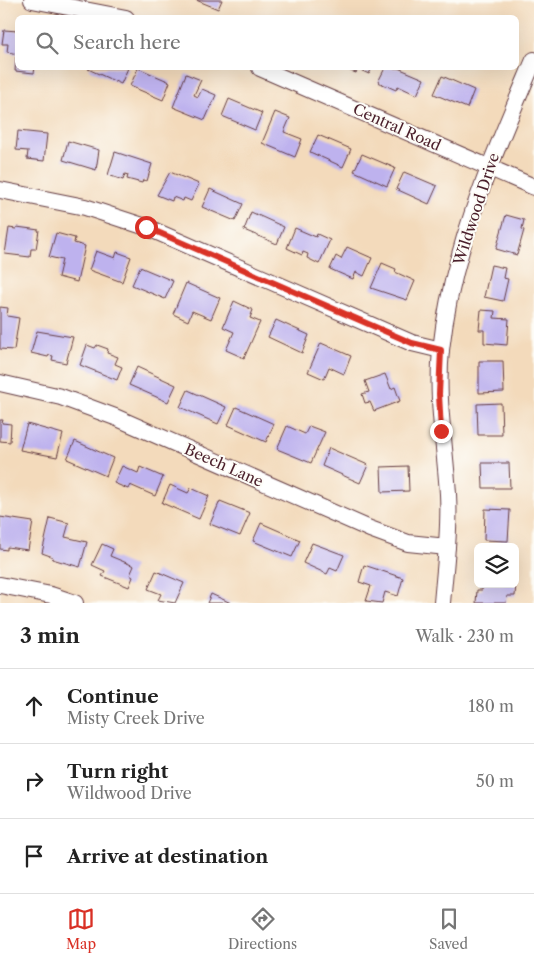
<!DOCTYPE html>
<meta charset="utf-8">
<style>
:root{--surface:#fff;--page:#f6f6f6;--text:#222;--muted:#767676;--line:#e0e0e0;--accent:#d93025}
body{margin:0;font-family:"Libre Caslon Text",serif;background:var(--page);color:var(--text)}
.controls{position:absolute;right:15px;bottom:15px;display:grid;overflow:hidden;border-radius:8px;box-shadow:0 5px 20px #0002}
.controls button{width:45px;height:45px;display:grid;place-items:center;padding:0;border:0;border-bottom:1px solid var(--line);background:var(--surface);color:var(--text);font:25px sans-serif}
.stop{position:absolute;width:15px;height:15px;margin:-11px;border:4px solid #d93025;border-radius:50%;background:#fff}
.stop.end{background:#d93025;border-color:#fff;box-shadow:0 1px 5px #0008}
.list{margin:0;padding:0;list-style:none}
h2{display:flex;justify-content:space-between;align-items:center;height:65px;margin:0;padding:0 20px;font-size:21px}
h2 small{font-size:16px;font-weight:400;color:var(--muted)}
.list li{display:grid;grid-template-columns:32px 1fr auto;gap:15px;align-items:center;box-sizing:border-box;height:75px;padding:0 20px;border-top:1px solid var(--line)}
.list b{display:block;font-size:19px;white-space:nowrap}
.list p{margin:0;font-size:16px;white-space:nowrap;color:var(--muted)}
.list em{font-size:16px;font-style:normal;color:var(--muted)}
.icon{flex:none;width:28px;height:28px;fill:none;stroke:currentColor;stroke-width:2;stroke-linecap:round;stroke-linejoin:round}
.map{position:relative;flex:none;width:534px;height:603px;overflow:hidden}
.search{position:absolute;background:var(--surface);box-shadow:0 5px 20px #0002;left:15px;right:15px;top:15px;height:55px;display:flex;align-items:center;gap:12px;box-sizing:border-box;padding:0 18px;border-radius:8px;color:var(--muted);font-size:19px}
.sheet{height:290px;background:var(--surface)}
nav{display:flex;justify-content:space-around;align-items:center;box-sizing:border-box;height:70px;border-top:1px solid var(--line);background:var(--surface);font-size:14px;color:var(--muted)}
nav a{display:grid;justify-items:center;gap:2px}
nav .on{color:var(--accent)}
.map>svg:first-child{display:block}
.building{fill:#beb2ee}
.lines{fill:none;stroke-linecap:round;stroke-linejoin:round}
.minor-casing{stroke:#633b41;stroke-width:18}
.minor{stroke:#fff;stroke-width:16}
.route{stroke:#d93025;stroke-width:6}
.labels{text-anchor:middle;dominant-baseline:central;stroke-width:4;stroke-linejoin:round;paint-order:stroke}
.street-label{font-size:15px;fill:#4a1f2b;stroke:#fdfcf7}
</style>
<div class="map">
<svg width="534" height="603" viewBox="0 0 534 603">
<rect width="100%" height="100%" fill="#fdfcf7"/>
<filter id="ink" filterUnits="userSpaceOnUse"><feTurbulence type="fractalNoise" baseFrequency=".02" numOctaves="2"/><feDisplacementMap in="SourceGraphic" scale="10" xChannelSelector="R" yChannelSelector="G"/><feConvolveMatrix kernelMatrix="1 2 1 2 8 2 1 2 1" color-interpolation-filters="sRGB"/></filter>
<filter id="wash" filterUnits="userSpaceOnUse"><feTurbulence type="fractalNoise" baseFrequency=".0096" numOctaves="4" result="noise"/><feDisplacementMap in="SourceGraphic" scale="20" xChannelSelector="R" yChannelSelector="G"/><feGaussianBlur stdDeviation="1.12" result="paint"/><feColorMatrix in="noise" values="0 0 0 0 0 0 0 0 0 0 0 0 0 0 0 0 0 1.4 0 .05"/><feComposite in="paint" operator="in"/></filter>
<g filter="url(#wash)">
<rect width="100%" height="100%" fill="#f3dabb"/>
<g id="blocks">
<g class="building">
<path d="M196,0H222L218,9Z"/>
<path d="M4,30L18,31V54L7,52L8,44H2Z"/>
<path d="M16,57L18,68H35L34,73L15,71Z"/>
<path d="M89,68H128L121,84L88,69Z"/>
<path d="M138,68L170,82L163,100L130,86Z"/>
<path d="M343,68H372L369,74L358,69L356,73Z"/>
<path d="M385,68H398L424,79L417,95L398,86L396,90L378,82Z"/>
<path d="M186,74L201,80L194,95L198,97L202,89L216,95L205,120L173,107Z"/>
<path d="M442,76L474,90L467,108L434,94Z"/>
<path d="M229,99L262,113L255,130L222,116Z"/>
<path d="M275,112L290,118L284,132L302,139L295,157L262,143Z"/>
<path d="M18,131L47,134L44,161L27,159L28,151L16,150Z"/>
<path d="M318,135L351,149L343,167L310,152Z"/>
<path d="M68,141L99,150L96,170L63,160Z"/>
<path d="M115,152L152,164L147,181L143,180L142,183L127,179L128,175L125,174L123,180L108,175Z"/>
<path d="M362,154L395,168L387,186L354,171Z"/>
<path d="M170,172L199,184L191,201L184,198L183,201L173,197L172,201L157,195Z"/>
<path d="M404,172L437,186L429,204L396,189Z"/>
<path d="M210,189L243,204L235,221L202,207Z"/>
<path d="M251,212L284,227L277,244L244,230Z"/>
<path d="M506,215L524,220L522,229L524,230L517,255L496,249Z"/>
<path d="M17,227L39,230L36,249H31L30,257L5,254L9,228L16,229Z"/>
<path d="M295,228L316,237L317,234L330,240L319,264L307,258L308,254L303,252L302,255L287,248Z"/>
<path d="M56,233L75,238L74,243L85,246L77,282L58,277L62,260L49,257Z"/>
<path d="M347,247L372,258L364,276L356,272L353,279L330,269L336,256L341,259Z"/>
<path d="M96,251L115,258L117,252L131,257L122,282L89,270Z"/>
<path d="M382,263L396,269L395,272L415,281L407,300L371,288Z"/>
<path d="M491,265L505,268L503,278L508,279L503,301L484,297Z"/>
<path d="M140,267L173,281L165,299L132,285Z"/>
<path d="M186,283L220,298L211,319L192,311L188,321L173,314Z"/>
<path d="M234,301L253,310L250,318L260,322L244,358L226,350L234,332L223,327Z"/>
<path d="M0,307L8,308L7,316L19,318L14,350L0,349Z"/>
<path d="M481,310L495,311L494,318L509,319L507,345L484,343V330H479Z"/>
<path d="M276,320L309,335L302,353L268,337Z"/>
<path d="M37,331L73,337L66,363L52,360L53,356L49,355L48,357L31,353Z"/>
<path d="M321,343L351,356L344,374L329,367L324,379L308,372Z"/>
<path d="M87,345L95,348L97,345L108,349L107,353L118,357L115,364L122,367L117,380L80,365Z"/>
<path d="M479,361H503L504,392L479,393Z"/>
<path d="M137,367L176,385L168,402L129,385Z"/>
<path d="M385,374L391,389L395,387L400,401L374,411L370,402L365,403L362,394L369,392L365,381Z"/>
<path d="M188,390L226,407L218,424L180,407Z"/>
<path d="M501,403L502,435H478L477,404Z"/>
<path d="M236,407L274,424L266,442L228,425Z"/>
<path d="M0,420H3L2,423L11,424L10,442L0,441Z"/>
<path d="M27,424L63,434L57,457L20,450Z"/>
<path d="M287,426L305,434L309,426L325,432L311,463L277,449Z"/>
<path d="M75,441L113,458L106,476L67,459Z"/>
<path d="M329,448L368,465L360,483L322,466Z"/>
<path d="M482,463H509L510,488H483Z"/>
<path d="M122,466L138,473L140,467L163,477L155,496L130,485L128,489L114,483Z"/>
<path d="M408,466L409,491L382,492L381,467Z"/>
<path d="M170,485L188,493L191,488L209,496L199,519L162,503Z"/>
<path d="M220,501L250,513L240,536L210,524Z"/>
<path d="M485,509L510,510L508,541L484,540Z"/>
<path d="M0,517L33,522L28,550L7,547V550L0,549Z"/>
<path d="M50,518L69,523L65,537L87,542L80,567L52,559L53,557L42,553Z"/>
<path d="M261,523L300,540L292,557L253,541Z"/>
<path d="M312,543L344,555L337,571L330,568L327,574L303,563Z"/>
<path d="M102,544L113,549L110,556L134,566L130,575L133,577L129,587L102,576L105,571L92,565Z"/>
<path d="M364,565L403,578L398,596L385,592L382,603L366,601L371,586L359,582Z"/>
<path d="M156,571L184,583L175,603L158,600L161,594L148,589Z"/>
<path d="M483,584H516L515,596H507L506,603H476L477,590H482Z"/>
<path d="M211,594L231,603H207Z"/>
</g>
</g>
</g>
<g filter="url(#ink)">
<use href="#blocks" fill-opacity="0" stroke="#633b41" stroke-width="1"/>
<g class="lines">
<defs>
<g id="minor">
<path d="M32,0L126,18"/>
<path d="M260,68L534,187"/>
<path d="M0,190L85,207L146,227L412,343L441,350"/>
<path d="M0,383L61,397L115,417L370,529L408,543L447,547"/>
<path d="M0,585L51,595L75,603"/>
<path d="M442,603C445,567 450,530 448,494C445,445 436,399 441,350C452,247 494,154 534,60"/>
</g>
</defs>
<use href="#minor" class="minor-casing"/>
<use href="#minor" class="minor"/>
</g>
</g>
<g class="lines" filter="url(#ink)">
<path class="route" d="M146,227L412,343L441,350L439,394L441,431"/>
</g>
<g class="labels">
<g class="street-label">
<text transform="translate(397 127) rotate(24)">Central Road</text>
<text transform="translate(476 209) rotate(-72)">Wildwood Drive</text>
<text transform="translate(224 465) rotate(24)">Beech Lane</text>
</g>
</g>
</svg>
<div class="controls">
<button><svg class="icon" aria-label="layers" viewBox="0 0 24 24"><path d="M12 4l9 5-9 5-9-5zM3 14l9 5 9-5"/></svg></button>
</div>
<div class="stop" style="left:146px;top:227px"></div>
<div class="stop end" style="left:441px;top:431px"></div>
<div class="search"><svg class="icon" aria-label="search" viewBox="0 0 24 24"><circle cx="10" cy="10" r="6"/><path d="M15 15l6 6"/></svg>Search here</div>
</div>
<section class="sheet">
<h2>3 min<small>Walk · 230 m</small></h2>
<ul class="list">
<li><svg class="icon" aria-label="ahead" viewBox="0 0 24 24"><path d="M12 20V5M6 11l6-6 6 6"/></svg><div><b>Continue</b><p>Misty Creek Drive</p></div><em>180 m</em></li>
<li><svg class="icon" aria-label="right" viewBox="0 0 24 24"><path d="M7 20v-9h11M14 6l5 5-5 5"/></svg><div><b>Turn right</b><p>Wildwood Drive</p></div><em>50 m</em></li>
<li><svg class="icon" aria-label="arrive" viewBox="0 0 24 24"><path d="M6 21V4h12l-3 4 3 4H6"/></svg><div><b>Arrive at destination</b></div></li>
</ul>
</section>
<nav>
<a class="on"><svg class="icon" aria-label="map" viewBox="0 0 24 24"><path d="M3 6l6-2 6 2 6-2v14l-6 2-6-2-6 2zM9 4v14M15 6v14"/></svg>Map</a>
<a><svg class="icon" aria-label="directions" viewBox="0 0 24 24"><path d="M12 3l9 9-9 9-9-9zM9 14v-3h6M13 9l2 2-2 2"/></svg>Directions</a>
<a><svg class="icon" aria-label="saved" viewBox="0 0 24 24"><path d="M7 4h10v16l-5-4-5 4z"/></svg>Saved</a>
</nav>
